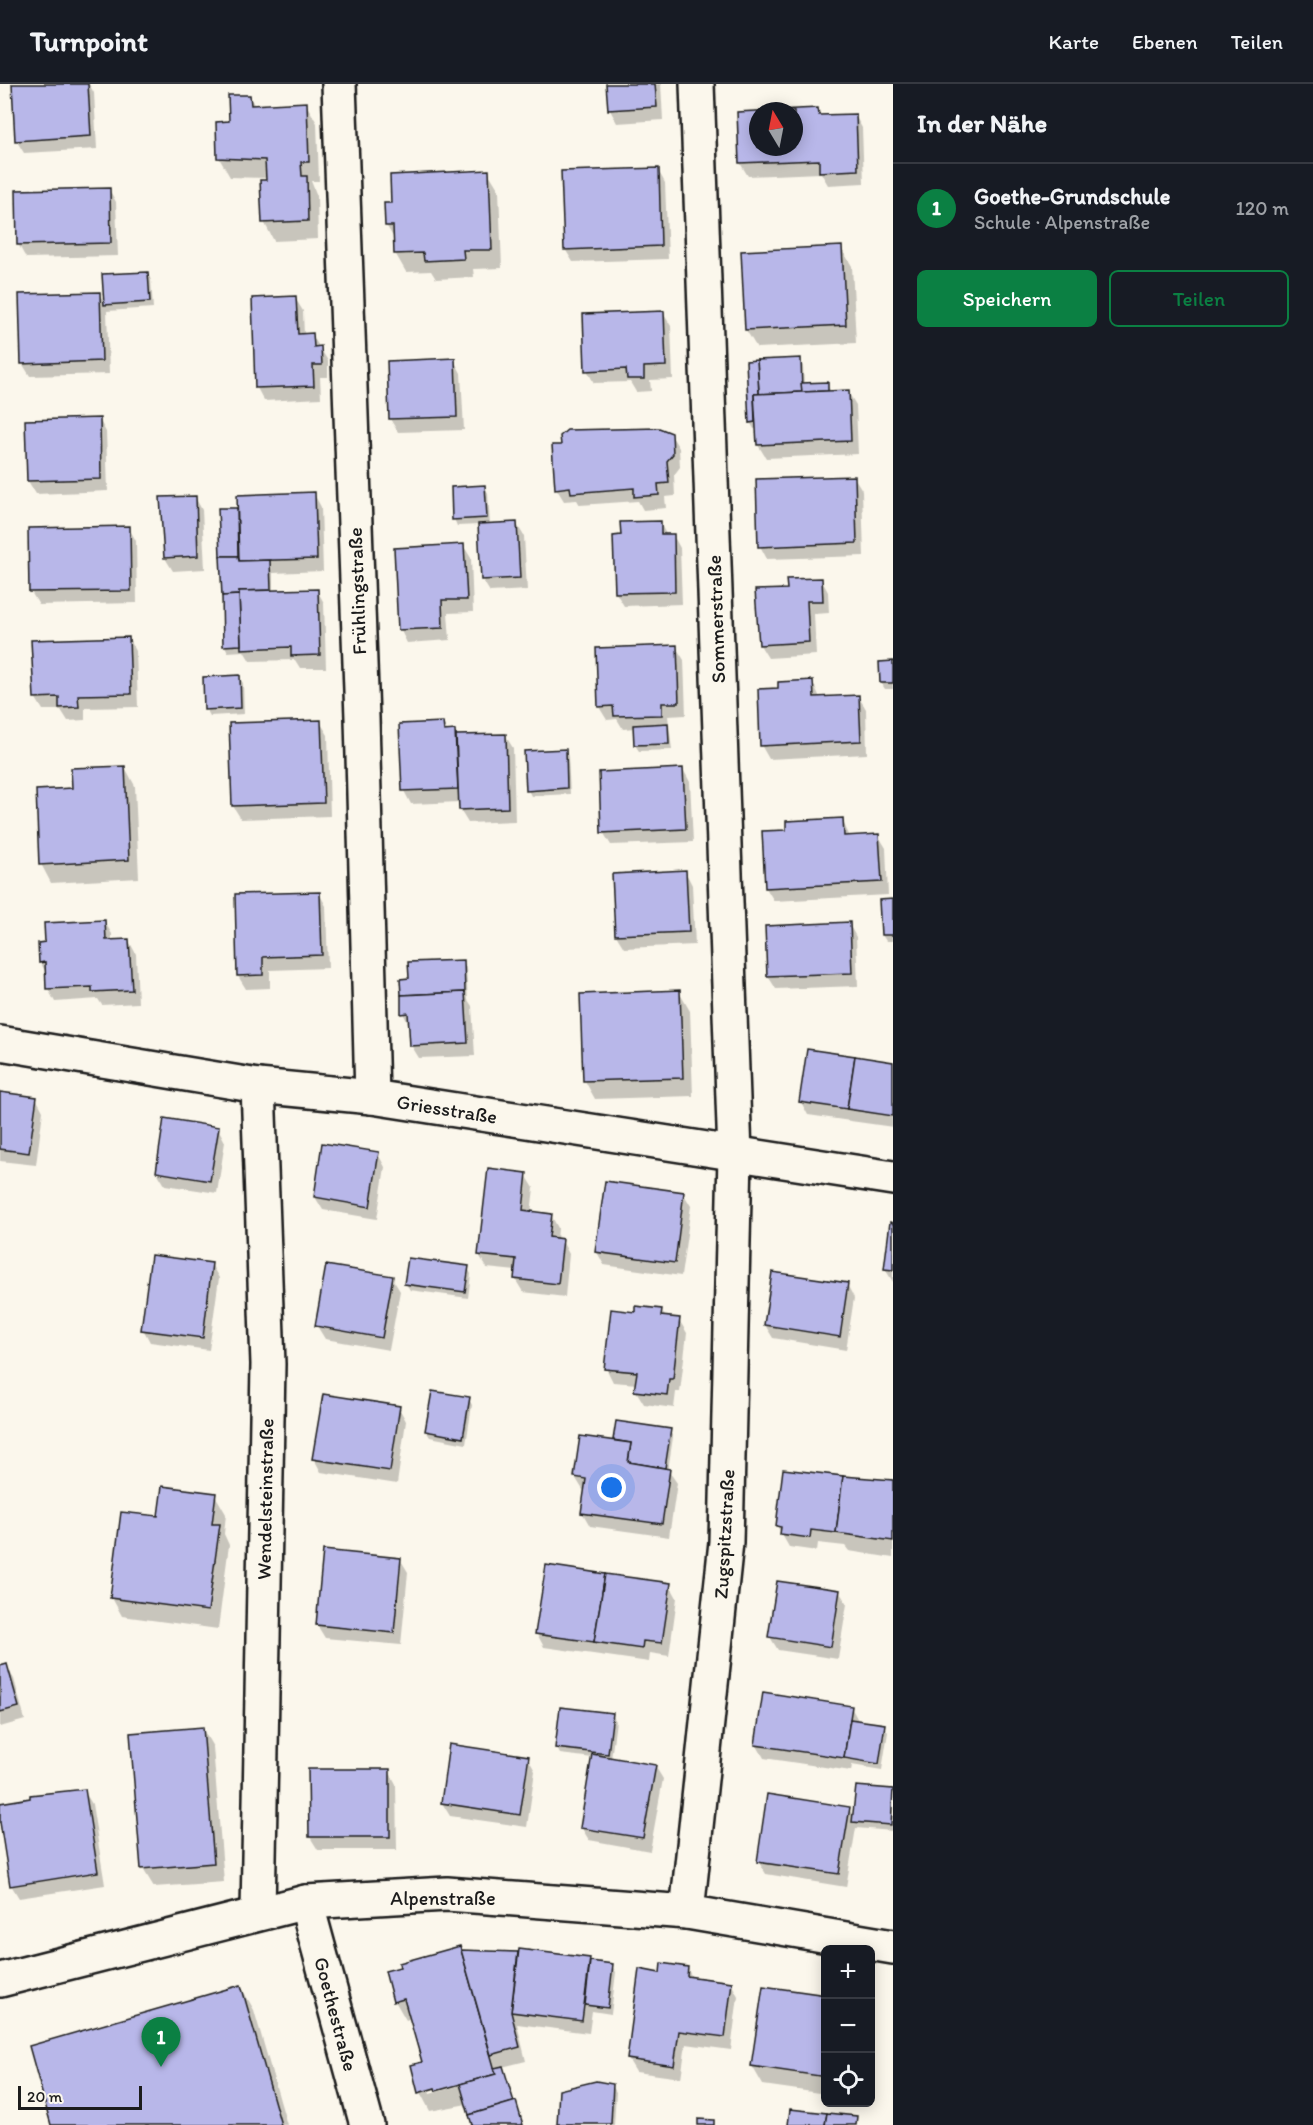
<!DOCTYPE html>
<html lang="de">
<meta charset="utf-8">
<style>
:root{--surface:#171b24;--page:#242831;--text:#f1f3f6;--muted:#9ea1a6;--line:#363941;--accent:#0b8043}
body{margin:0;font-family:Itim,sans-serif;background:var(--page);color:var(--text)}
.controls{position:absolute;right:18px;bottom:18px;display:grid;overflow:hidden;border-radius:9px;box-shadow:0 3px 15px #0003}
.controls button{width:54px;height:54px;display:grid;place-items:center;padding:0;border:0;border-bottom:2px solid var(--line);background:var(--surface);color:var(--text);font:30px sans-serif}
.compass{position:absolute;left:749px;top:18px;width:54px;height:54px;border-radius:50%;background:var(--surface);box-shadow:0 3px 15px #0003;rotate:350deg}
.scale{position:absolute;left:18px;bottom:15px;width:124px;box-sizing:border-box;padding-left:6px;border:3px solid #1c1c1c;border-top:0;font-size:16px;line-height:21px;white-space:nowrap;color:#1c1c1c;-webkit-text-stroke:4px #fbf7ec;paint-order:stroke}
.you{position:absolute;left:612px;top:1404px;width:21px;height:21px;margin:-15px;border:4px solid #fff;border-radius:50%;background:#1a73e8;box-shadow:0 0 0 9px #1a73e833}
.badge{display:grid;place-items:center;width:39px;height:39px;border-radius:50%;background:var(--accent);color:#fff;font-size:20px;font-weight:700}
.pin{position:absolute;translate:-50% -50px;filter:drop-shadow(0 2px 3px #0008)}
.pin::after{content:'';position:absolute;top:32px;width:21px;height:18px;background:inherit;clip-path:polygon(0 0,100% 0,50% 100%)}
.list{margin:0;padding:0;list-style:none}
h2{display:flex;justify-content:space-between;align-items:center;height:78px;margin:0;padding:0 24px;font-size:26px}
h2 small{font-size:20px;font-weight:400;color:var(--muted)}
.list li{display:grid;grid-template-columns:39px 1fr auto;gap:18px;align-items:center;box-sizing:border-box;height:90px;padding:0 24px;border-top:2px solid var(--line)}
.list b{display:block;font-size:22px;white-space:nowrap}
.list p{margin:0;font-size:20px;white-space:nowrap;color:var(--muted)}
.list em{font-size:20px;font-style:normal;color:var(--muted)}
.actions{display:flex;gap:12px;padding:18px 24px}
.actions a{flex:1;padding:14px 0;border:2px solid var(--accent);border-radius:9px;text-align:center;font-size:21px;color:var(--accent)}
.actions .main{background:var(--accent);color:#fff}
.icon{flex:none;width:33px;height:33px;fill:none;stroke:currentColor;stroke-width:2;stroke-linecap:round;stroke-linejoin:round}
.map{position:relative;flex:none;width:893px;height:2041px;overflow:hidden}
header{display:flex;align-items:center;gap:36px;box-sizing:border-box;height:84px;padding:0 30px;background:var(--surface);border-bottom:2px solid var(--line)}
header strong{font-size:28px}
nav{display:flex;gap:33px;margin-inline-start:auto;font-size:21px}
main{display:flex}
aside{flex:1;background:var(--surface)}
.map>svg:first-child{display:block}
.shadow{fill:#0003;fill-rule:evenodd}
.building{fill:#b8b7e9;stroke:#1c1c1c;stroke-width:1.5;fill-rule:evenodd}
.lines{fill:none;stroke-linecap:round;stroke-linejoin:round}
.street-casing{stroke:#1c1c1c;stroke-width:38}
.street{stroke:#fbf7ec;stroke-width:33}
.labels{text-anchor:middle;dominant-baseline:central;stroke-width:4.5;stroke-linejoin:round;paint-order:stroke}
.street-label{font-size:20px;fill:#1c1c1c;stroke:#fbf7ec}
</style>
<header>
<strong>Turnpoint</strong>
<nav><a>Karte</a><a>Ebenen</a><a>Teilen</a></nav>
</header>
<main>
<div class="map">
<svg width="893" height="2041" viewBox="0 0 893 2041">
<rect width="100%" height="100%" fill="#fbf7ec"/>
<filter id="ink" filterUnits="userSpaceOnUse"><feTurbulence type="fractalNoise" baseFrequency=".0167" numOctaves="2"/><feDisplacementMap in="SourceGraphic" scale="12" xChannelSelector="R" yChannelSelector="G"/><feConvolveMatrix kernelMatrix="1 2 1 2 8 2 1 2 1" color-interpolation-filters="sRGB"/></filter>
<g filter="url(#ink)">
<g class="shadow">
<path d="M14,0H89L94,9L97,65L24,69L16,56Z"/>
<path d="M608,0H661L663,36L617,39L610,26Z"/>
<path d="M249,12L255,22L306,20L317,39L319,97H311L317,112L318,155L274,157L264,138L267,94L230,93L219,74L230,39Z"/>
<path d="M817,26L821,33L855,31L862,44L864,99L828,101L821,89L748,92L740,79L739,29L758,28V63H794V27H791Z"/>
<path d="M658,86L665,99L668,175L573,178L565,165Z"/>
<path d="M488,88L499,106L502,184L473,185L474,193L436,195L431,187L406,188L395,169V156L386,141L393,120Z"/>
<path d="M109,105L116,118L118,172L26,174L18,160Z"/>
<path d="M841,164L852,182L856,259L757,264L746,246Z"/>
<path d="M147,190L151,196L153,224L107,227L109,290L30,292L22,279L99,210L106,221Z"/>
<path d="M295,214L303,227L304,251H312L328,277V293H320L321,314L264,317L257,304Z"/>
<path d="M663,229L671,242L673,295L650,296L651,307L636,308L630,298L594,299L587,286Z"/>
<path d="M454,276L461,289L464,346L398,348L390,335L388,278Z"/>
<path d="M800,276L803,282L804,301L827,300L831,308H848L856,321L858,370L766,374L758,361L757,344L754,345L750,338L748,278Z"/>
<path d="M99,335L106,348L108,407L36,410L28,397Z"/>
<path d="M671,351L679,364L680,383L674,391L675,412L665,413L666,424L643,426L638,417L580,421L577,416L564,417L556,404Z"/>
<path d="M854,393L862,406L864,472L767,475L760,462Z"/>
<path d="M485,403L488,409L490,441L516,439L524,452L527,506L490,508L482,495L479,441L457,442L454,435Z"/>
<path d="M314,410L321,423L323,487L273,489V507L317,506L324,519L326,584H300L295,576L250,577L244,567L228,568L225,562L236,426L239,431Z"/>
<path d="M195,413L202,426L205,485L173,487L165,474Z"/>
<path d="M660,439L667,452L673,451L680,464L682,520L624,522L616,509Z"/>
<path d="M129,444L136,457L137,519L39,521L31,508Z"/>
<path d="M463,461L471,474L473,528L448,529L450,556L407,559L400,545Z"/>
<path d="M821,495L828,508L829,529L814,530L816,571L768,574L760,561Z"/>
<path d="M129,554L136,567L138,623L85,624V636L68,637L61,626H43L35,613Z"/>
<path d="M676,563L684,576L686,631L668,632L672,666L639,667L635,661V644L623,645L617,635L607,636L599,623Z"/>
<path d="M893,578V605H885L881,599Z"/>
<path d="M239,593L243,599L244,630L210,632L206,625Z"/>
<path d="M813,598L820,614L858,612L866,625L867,670L769,675L761,661L780,605Z"/>
<path d="M320,638L328,651L330,732L241,735L233,722Z"/>
<path d="M443,639L448,648H454L457,652L505,651L513,664L515,737L468,739L460,726V718L411,720L404,707L401,641Z"/>
<path d="M565,666L568,672L570,710L531,712L528,706Z"/>
<path d="M125,683L135,702L139,794L51,799L41,780L74,706Z"/>
<path d="M683,685L690,698L693,758L611,761L603,748Z"/>
<path d="M842,736L850,753L878,751L886,764L888,811L774,817L766,804L788,747Z"/>
<path d="M685,787L692,801L695,861L624,864L616,851Z"/>
<path d="M319,809L326,822L328,884L270,886V904L246,905L238,892L237,811Z"/>
<path d="M893,816V857H886L882,851Z"/>
<path d="M104,837L112,850V857H129L136,870L138,919L102,921L98,915L55,918L48,905L47,890L40,878Z"/>
<path d="M849,840L856,853L858,902L776,905L768,892L766,843Z"/>
<path d="M463,877L466,884L468,916L472,922L475,972L419,974L411,961L410,943L403,929L410,896Z"/>
<path d="M679,908L690,927L693,1012L595,1015L585,997Z"/>
<path d="M893,979V1043L808,1031L801,1018Z"/>
<path d="M0,1010L36,1014L43,1027L36,1081L0,1077Z"/>
<path d="M218,1044L225,1058L217,1109L165,1101L157,1088Z"/>
<path d="M378,1070L385,1083L377,1135L323,1126L315,1113Z"/>
<path d="M526,1091L534,1104L531,1129L551,1131L558,1144L557,1156L562,1157L569,1170L565,1213L523,1208L515,1195L516,1187L487,1184L479,1171Z"/>
<path d="M683,1109L691,1122L681,1192L604,1181L597,1168Z"/>
<path d="M893,1140V1198L885,1185Z"/>
<path d="M211,1180L219,1194L209,1266L150,1258L143,1245Z"/>
<path d="M468,1184L471,1190L468,1214L410,1206L406,1200Z"/>
<path d="M392,1194L400,1207L389,1266L325,1255L317,1242Z"/>
<path d="M847,1200L854,1214L846,1266L773,1254L765,1241Z"/>
<path d="M661,1226L666,1234L679,1236L687,1249L680,1308H676L674,1324L644,1320L636,1307L637,1300L613,1298L606,1284L636,1230Z"/>
<path d="M469,1315L472,1321L466,1360L430,1353L426,1347Z"/>
<path d="M399,1324L406,1337L397,1400L321,1388L314,1375Z"/>
<path d="M670,1347L673,1353L668,1386L677,1399L669,1453L590,1442L582,1428L586,1407L583,1406L575,1393L581,1353L616,1358L615,1356Z"/>
<path d="M893,1397V1474L849,1467L845,1462L818,1459L817,1467L789,1463L777,1442Z"/>
<path d="M215,1411L226,1430L224,1450L229,1461L218,1545L122,1532L112,1514L159,1434Z"/>
<path d="M400,1475L408,1488L401,1561L325,1554L317,1541Z"/>
<path d="M670,1501L677,1514L669,1572L650,1569L649,1578L544,1563L537,1550Z"/>
<path d="M839,1507L847,1520L838,1575L778,1566L770,1553Z"/>
<path d="M6,1582L14,1595L25,1636L0,1643V1584Z"/>
<path d="M851,1623L859,1638L884,1642L888,1648L882,1686L852,1681L851,1687L764,1674L756,1660Z"/>
<path d="M612,1631L616,1637L611,1675L655,1682L663,1695L650,1767L589,1756L581,1743L593,1674L560,1670L556,1663Z"/>
<path d="M202,1644L213,1663L224,1798L154,1803L143,1785Z"/>
<path d="M528,1674L535,1687L527,1743L450,1732L442,1719Z"/>
<path d="M389,1687L396,1700L397,1766H318L310,1753Z"/>
<path d="M893,1706V1747L856,1744L846,1803L766,1790L758,1777L849,1725L854,1733Z"/>
<path d="M84,1707L92,1720L105,1801L19,1814L11,1801L0,1720Z"/>
<path d="M461,1867L589,1875L592,1879L612,1882L616,1888L611,1930L592,1927L589,1949L517,1940L526,1977L502,1983L523,2041H474L467,2020L430,2027L420,2008L424,1979L411,1934L406,1936L395,1917ZM462,1998V2001L430,2010L429,2007Z"/>
<path d="M687,1884L693,1895L731,1899L738,1912L731,1966L686,1960L681,1994L636,1988L628,1975L661,1891Z"/>
<path d="M241,1903L254,1926L287,2041H53Z"/>
<path d="M826,1912V2010L763,2001L752,1982Z"/>
<path d="M612,2002L616,2008L614,2041H560Z"/>
</g>
<g class="building">
<path d="M12,0H88L91,52L15,57Z"/>
<path d="M606,0H655L657,23L608,26Z"/>
<path d="M228,11H250L251,21L307,18L309,78H301L302,92H307L308,137L262,139L260,96H266L265,76L217,74L216,38L229,37Z"/>
<path d="M818,24L819,31L856,30L858,86L819,88V76L739,79L737,28ZM758,27H794V63H758Z"/>
<path d="M659,84L661,162L564,166L561,87Z"/>
<path d="M489,86L492,166H463L464,175L424,177L423,169L394,170L393,142H385L384,119H391L390,91Z"/>
<path d="M110,104L111,159L17,161L16,106Z"/>
<path d="M842,162L846,241L745,246L741,167Z"/>
<path d="M148,188L150,218L104,221L102,190Z"/>
<path d="M100,208L102,277L21,280L19,210Z"/>
<path d="M296,212L298,250L313,249L314,263L321,262L322,281H313L314,302L255,304L252,214Z"/>
<path d="M664,227L666,282L644,283V295H627L626,285L585,287L583,230Z"/>
<path d="M455,274L457,333L389,335L387,277Z"/>
<path d="M801,274L802,308L759,310L757,276Z"/>
<path d="M757,276L759,310H754L755,338L749,339L746,277Z"/>
<path d="M828,298V307L802,308L801,299Z"/>
<path d="M849,306L851,357L757,361L754,310Z"/>
<path d="M100,334L101,395L27,397L25,336Z"/>
<path d="M659,344L672,349L673,370L667,377L669,399L658,400L659,411L634,413V404L571,409L570,403L555,405L552,361H561L560,352L567,346Z"/>
<path d="M855,392L857,459L758,463L756,395Z"/>
<path d="M485,401L487,434L452,436L451,403Z"/>
<path d="M315,408L317,475L239,477L237,411Z"/>
<path d="M196,412L198,472L164,474L160,413Z"/>
<path d="M218,424H237L238,472H220Z"/>
<path d="M661,437V450H674L675,508L615,509L613,452L621,451L620,438Z"/>
<path d="M517,438L520,494L481,496L478,440Z"/>
<path d="M130,442L131,507L29,508L28,444Z"/>
<path d="M464,460L467,516H442L443,544L398,546L394,464Z"/>
<path d="M220,472H238L239,477L270,476L271,506L239,507V511L222,512Z"/>
<path d="M822,494L823,517H807L809,558L759,561L755,506L787,505L786,495Z"/>
<path d="M318,505L320,571L291,572V563L241,565L239,507Z"/>
<path d="M239,511L241,561L223,562L222,512Z"/>
<path d="M129,553L131,610L78,611L79,623L59,624V613L34,614L31,556Z"/>
<path d="M677,561L679,619H662V631L614,632L613,622L598,623L596,564Z"/>
<path d="M893,577V599H880L879,578Z"/>
<path d="M240,591L241,624L204,626L203,593Z"/>
<path d="M813,596L814,613L859,611L861,657L760,662L758,605L778,604V598Z"/>
<path d="M321,636L324,719L232,722L229,639Z"/>
<path d="M443,638L444,647L455,646L458,705L402,707L399,640Z"/>
<path d="M668,639L669,660L634,661L633,641Z"/>
<path d="M506,650L508,724L459,726L456,651Z"/>
<path d="M566,665L567,704L526,707L524,667Z"/>
<path d="M125,682L129,776L39,781L36,706L72,704L71,684Z"/>
<path d="M683,684L686,745L601,749L599,688Z"/>
<path d="M843,734L844,752L879,750L882,798L765,804L762,747L786,746V737Z"/>
<path d="M686,786L689,848L615,851L612,790Z"/>
<path d="M320,808L322,871L263,873V891L237,892L235,810Z"/>
<path d="M893,815V851H881L879,816Z"/>
<path d="M105,836L106,856L129,855L132,906L92,908V903L46,905L45,878L39,879L38,859L45,858L44,839Z"/>
<path d="M850,838L852,889L767,892L765,842Z"/>
<path d="M464,876L465,908L401,911L400,895L409,894L408,878Z"/>
<path d="M680,906L683,994L583,997L580,910Z"/>
<path d="M465,908L468,959L410,962L408,929L401,930V911Z"/>
<path d="M807,965L855,972L847,1025L799,1018Z"/>
<path d="M855,972L893,978V1032L847,1025Z"/>
<path d="M0,1008L37,1013L29,1069L0,1065Z"/>
<path d="M164,1034L219,1043L210,1097L156,1088Z"/>
<path d="M322,1059L379,1068L370,1123L314,1113Z"/>
<path d="M488,1084L527,1089L523,1126L552,1130L549,1153L563,1155L558,1200L514,1195L516,1175L478,1171Z"/>
<path d="M605,1097L684,1108L675,1179L595,1168Z"/>
<path d="M890,1138L893,1139V1186L884,1185Z"/>
<path d="M151,1171L212,1179L203,1254L141,1246Z"/>
<path d="M408,1174L469,1182L465,1208L404,1200Z"/>
<path d="M326,1181L393,1192L382,1254L315,1242Z"/>
<path d="M772,1188L848,1199L840,1253L764,1241Z"/>
<path d="M635,1222L662,1225L661,1232L680,1234L673,1295H669L667,1311L634,1307L637,1288L604,1285L611,1225L635,1228Z"/>
<path d="M432,1307L470,1313L463,1354L425,1347Z"/>
<path d="M323,1310L400,1322L390,1387L312,1375Z"/>
<path d="M616,1337L671,1345L665,1384L628,1378L631,1359L613,1356Z"/>
<path d="M580,1352L631,1359L628,1378L670,1385L662,1440L581,1429L586,1395L574,1393Z"/>
<path d="M783,1385L843,1392L836,1449L811,1446L810,1454L780,1450L781,1443L776,1442Z"/>
<path d="M843,1392L893,1396V1457L836,1449Z"/>
<path d="M162,1402L216,1409L212,1440H220L208,1527L110,1514L121,1428L158,1432Z"/>
<path d="M323,1466L401,1474L394,1549L316,1541Z"/>
<path d="M546,1481L605,1490L594,1558L535,1550Z"/>
<path d="M605,1490L671,1499L662,1559L643,1557L642,1565L594,1558Z"/>
<path d="M777,1497L840,1506L831,1563L768,1553Z"/>
<path d="M7,1580L19,1623L0,1628V1582Z"/>
<path d="M763,1608L852,1622L844,1674L755,1661Z"/>
<path d="M560,1623L613,1629L608,1670L555,1664Z"/>
<path d="M850,1635L885,1640L879,1680L844,1674Z"/>
<path d="M203,1643L214,1779L141,1785L130,1649Z"/>
<path d="M449,1660L529,1672L520,1731L441,1719Z"/>
<path d="M592,1670L656,1681L643,1754L580,1744Z"/>
<path d="M308,1685H390V1753H309Z"/>
<path d="M856,1702L893,1705L891,1741L852,1738Z"/>
<path d="M85,1705L98,1788L10,1802L0,1738V1719L30,1714V1711Z"/>
<path d="M767,1710L850,1723L839,1790L757,1778Z"/>
<path d="M460,1862L496,1990L436,2007L435,2004L418,2009L411,1981L422,1978L404,1915L393,1918L385,1887L400,1883L399,1879Z"/>
<path d="M519,1865L590,1874L582,1937L511,1928Z"/>
<path d="M461,1866L518,1868L511,1928L520,1963L491,1971Z"/>
<path d="M590,1877L613,1880L608,1924L585,1921Z"/>
<path d="M661,1879L688,1883L687,1892L732,1898L725,1953L679,1947L674,1982L627,1975L639,1885L660,1889Z"/>
<path d="M241,1901L281,2041H51L29,1962Z"/>
<path d="M763,1902L826,1911V1993L751,1982Z"/>
<path d="M503,1982L514,2018L469,2031L460,2000L496,1990L494,1984Z"/>
<path d="M596,1997L613,2000L611,2040H557L559,2006Z"/>
<path d="M516,2017L523,2041H472L469,2031Z"/>
<path d="M790,2025L827,2029L825,2041H788Z"/>
<path d="M827,2029L857,2032L856,2041H825Z"/>
<path d="M698,2035L714,2036V2041H698Z"/>
</g>
<g class="lines">
<defs>
<g id="street">
<path d="M339,0L362,634L372,1013"/>
<path d="M0,959L258,1002L372,1013L893,1094"/>
<path d="M306,1818L367,2041"/>
<path d="M687,1828L726,1458L735,1071L697,0"/>
<path d="M258,1829L268,1280L258,1002"/>
<path d="M0,1896L306,1818L447,1810L687,1828L893,1863"/>
</g>
</defs>
<use href="#street" class="street-casing"/>
<use href="#street" class="street"/>
</g>
</g>
<g class="labels">
<g class="street-label">
<text transform="translate(357 507) rotate(-92)">Frühlingstraße</text>
<text transform="translate(716 535) rotate(-92)">Sommerstraße</text>
<text transform="translate(447 1025) rotate(9)">Griesstraße</text>
<text transform="translate(265 1415) rotate(-89)">Wendelsteinstraße</text>
<text transform="translate(724 1450) rotate(-87)">Zugspitzstraße</text>
<text x="443" y="1814">Alpenstraße</text>
<text transform="translate(336 1930) rotate(75)">Goethestraße</text>
</g>
</g>
</svg>
<div class="controls">
<button>+</button>
<button>−</button>
<button><svg class="icon" aria-label="locate" viewBox="0 0 24 24"><circle cx="12" cy="12" r="6"/><path d="M12 2v4M12 18v4M2 12h4M18 12h4"/></svg></button>
</div>
<svg class="compass" viewBox="-18 -18 36 36"><path d="M0-13l5 13h-10z" fill="#e53935"/><path d="M0 13l5-13h-10z" fill="#9ea1a6"/></svg>
<div class="scale">20 m</div>
<div class="you"></div>
<div class="pin badge" style="left:161px;top:1983px">1</div>
</div>
<aside>
<h2>In der Nähe<small></small></h2>
<ul class="list">
<li><span class="badge">1</span><div><b>Goethe-Grundschule</b><p>Schule · Alpenstraße</p></div><em>120 m</em></li>
</ul>
<div class="actions"><a class="main">Speichern</a><a>Teilen</a></div>
</aside>
</main>
